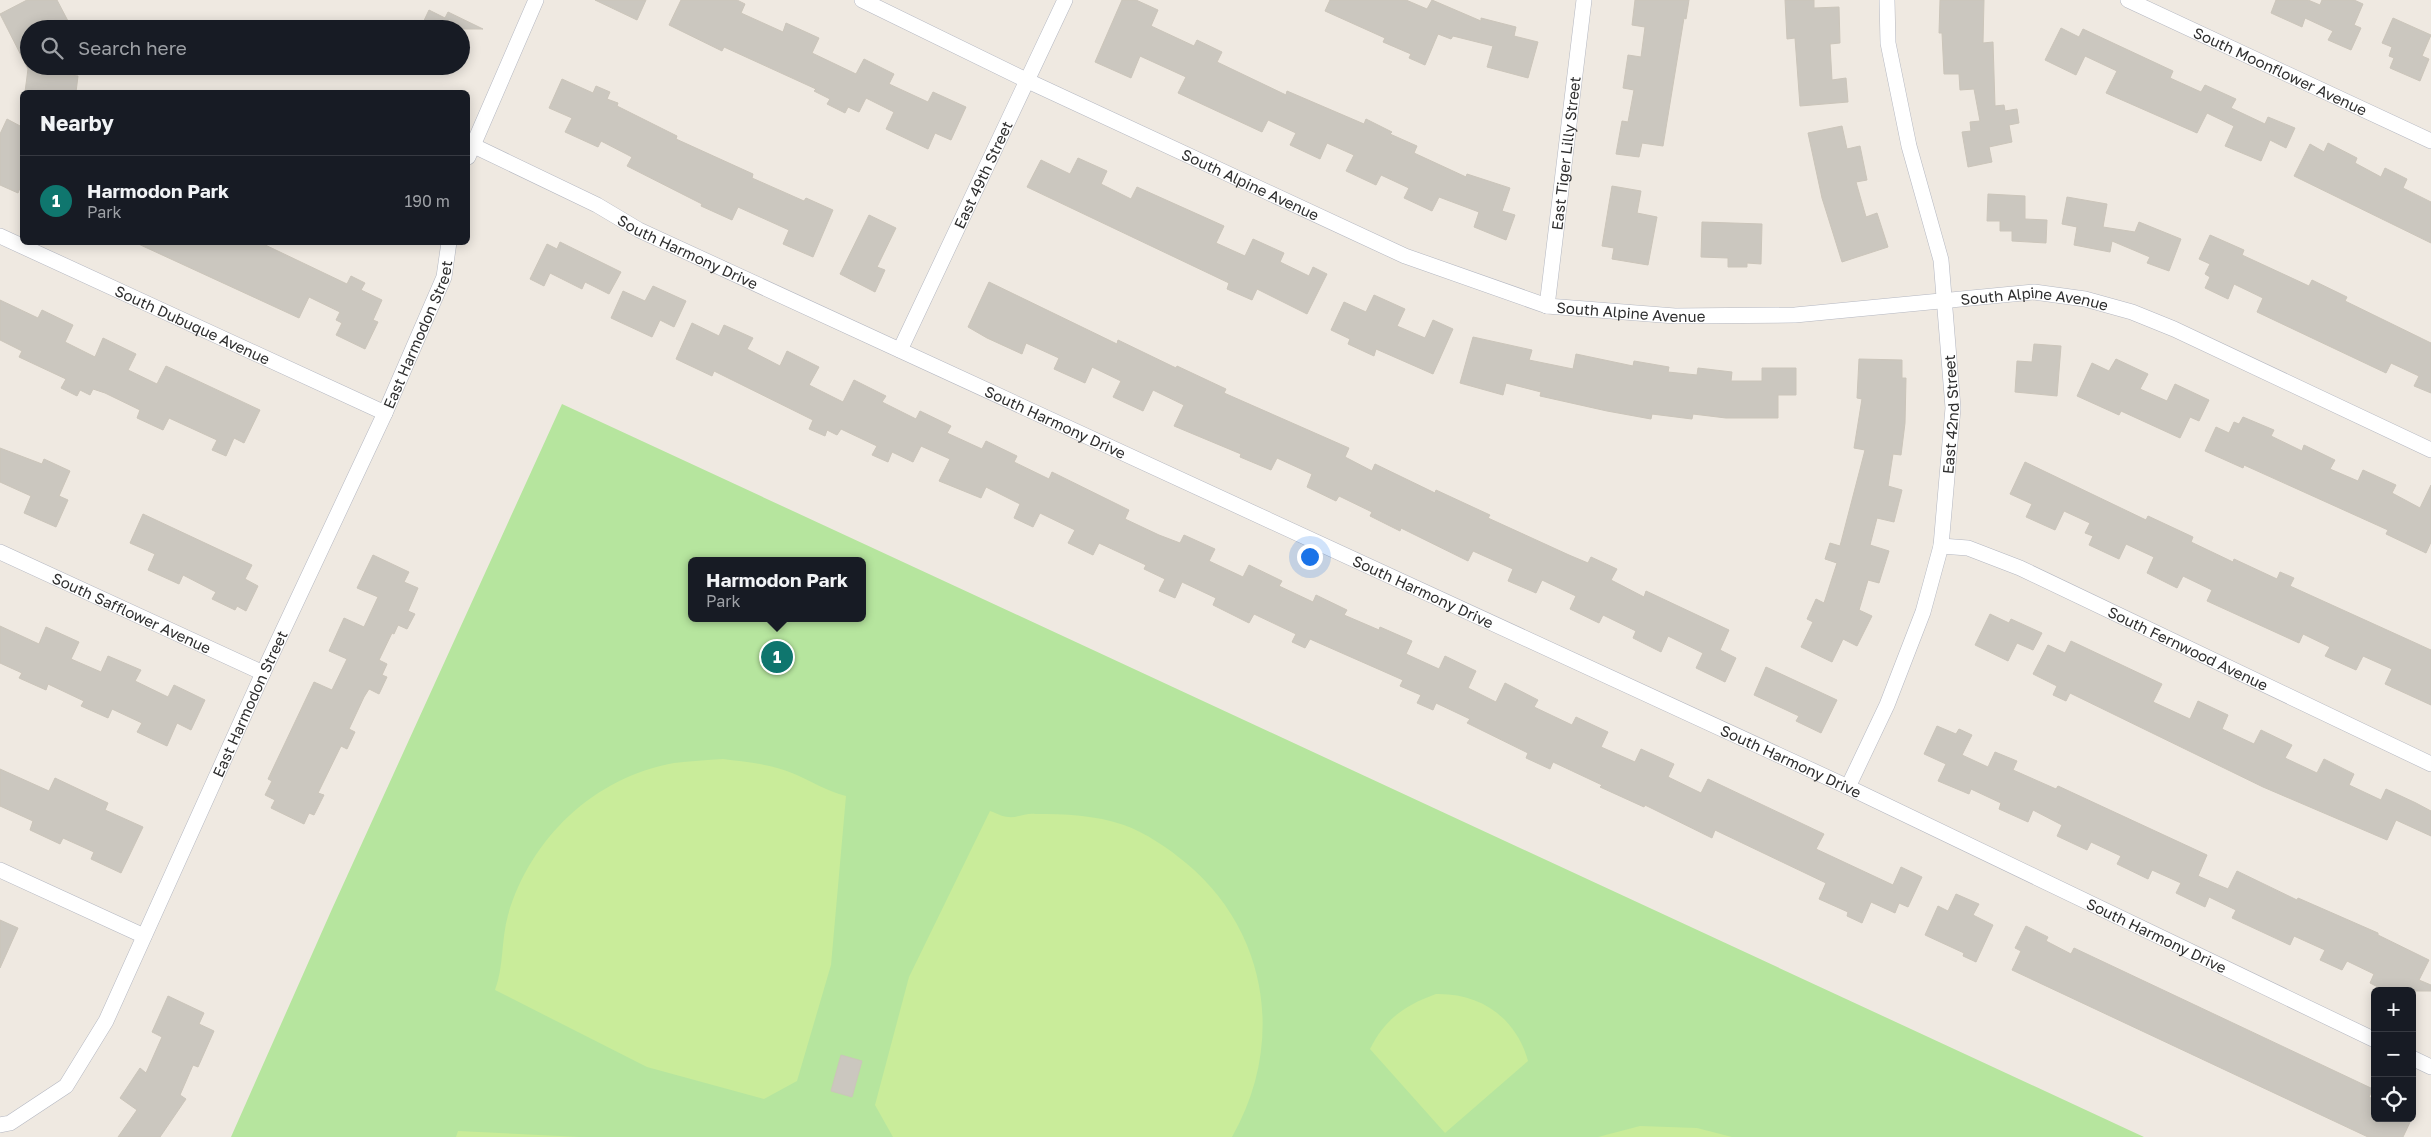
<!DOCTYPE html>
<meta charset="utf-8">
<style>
:root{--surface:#171b24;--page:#242831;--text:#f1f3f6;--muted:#9ea1a6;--line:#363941;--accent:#0f766e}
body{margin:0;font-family:"Golos Text",sans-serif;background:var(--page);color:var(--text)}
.controls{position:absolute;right:15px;bottom:15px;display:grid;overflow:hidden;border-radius:8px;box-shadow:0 2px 12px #0003}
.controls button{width:45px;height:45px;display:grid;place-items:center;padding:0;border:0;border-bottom:1px solid var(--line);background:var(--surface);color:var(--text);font:25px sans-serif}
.you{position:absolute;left:1309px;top:556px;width:18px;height:18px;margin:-12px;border:4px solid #fff;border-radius:50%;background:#1a73e8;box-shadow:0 0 0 8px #1a73e833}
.badge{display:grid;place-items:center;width:32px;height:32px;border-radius:50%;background:var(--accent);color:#fff;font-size:16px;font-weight:700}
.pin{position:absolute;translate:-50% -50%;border:2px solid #fff;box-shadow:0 1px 5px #0006}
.popup{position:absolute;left:688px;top:557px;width:178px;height:65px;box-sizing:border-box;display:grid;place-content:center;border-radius:8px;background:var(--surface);filter:drop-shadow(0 1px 4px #0005);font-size:16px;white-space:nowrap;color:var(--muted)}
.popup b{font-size:19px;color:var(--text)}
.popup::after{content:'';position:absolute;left:50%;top:100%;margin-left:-10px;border:10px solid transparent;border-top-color:var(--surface)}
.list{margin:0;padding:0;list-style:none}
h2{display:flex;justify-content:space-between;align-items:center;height:65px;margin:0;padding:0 20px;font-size:21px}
h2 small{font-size:16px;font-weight:400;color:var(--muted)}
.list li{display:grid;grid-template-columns:32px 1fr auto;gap:15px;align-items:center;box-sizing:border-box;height:90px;padding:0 20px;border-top:1px solid var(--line)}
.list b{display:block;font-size:19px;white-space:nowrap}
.list p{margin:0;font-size:16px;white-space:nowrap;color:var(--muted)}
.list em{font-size:16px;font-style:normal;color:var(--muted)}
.icon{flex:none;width:28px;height:28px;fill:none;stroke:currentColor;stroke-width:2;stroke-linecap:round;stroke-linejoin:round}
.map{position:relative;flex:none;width:2431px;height:1137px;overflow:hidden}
.search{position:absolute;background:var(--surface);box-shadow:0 2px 12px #0003;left:20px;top:20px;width:450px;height:55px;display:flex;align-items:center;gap:12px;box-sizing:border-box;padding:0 18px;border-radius:28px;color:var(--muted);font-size:19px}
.panel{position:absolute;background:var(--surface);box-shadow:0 2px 12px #0003;left:20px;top:90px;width:450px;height:155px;border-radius:8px}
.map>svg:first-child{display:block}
.green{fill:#b6e59e;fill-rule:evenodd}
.pitch{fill:#c9ec9a}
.building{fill:#cbc7bf;stroke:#cbc5ba}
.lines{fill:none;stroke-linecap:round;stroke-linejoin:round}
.street-casing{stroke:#b4b7c1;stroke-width:16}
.street{stroke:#fff;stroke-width:15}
.labels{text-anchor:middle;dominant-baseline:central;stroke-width:4.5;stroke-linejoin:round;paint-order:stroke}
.street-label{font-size:15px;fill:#2e2e2e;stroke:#fff}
</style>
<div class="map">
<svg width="2431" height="1137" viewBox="0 0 2431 1137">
<rect width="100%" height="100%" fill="#efe9e1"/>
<path class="green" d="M562,404L2144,1137H231L332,909ZM692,561H862V618H692Z"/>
<g class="pitch">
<path d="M723,759C747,762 770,764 792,773C811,781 827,791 846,796L831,965L797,1081L764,1099L647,1067L495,990C504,966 501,940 508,915C530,839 594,777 674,763C690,761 707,760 723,759Z"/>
<path d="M990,811C996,813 1003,817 1008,817C1017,818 1026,813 1035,814C1065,814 1095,815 1124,825C1146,833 1168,848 1186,863C1269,932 1285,1044 1232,1137H893L875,1105L909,977Z"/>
<path d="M1436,994C1481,993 1516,1018 1528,1061L1445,1133L1370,1049C1385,1019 1405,1005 1436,994Z"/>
<path d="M1640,1126L1697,1128L1732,1137H1598Z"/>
<path d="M458,1131L580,1137H456Z"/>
</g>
<g class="building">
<path d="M27,0H57L68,21L53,29H29V67L58,66L56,73L78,76L76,92H25L28,69L0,14Z"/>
<path d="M595,0H646L637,20Z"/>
<path d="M681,0H737L745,4L741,13L783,32L786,23L819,38L812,53L856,74L864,59L894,74L889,84L928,102L933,92L966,107L951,140L935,133L928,149L886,129L894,112L866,98L859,112L848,107L845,113L827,104L830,99L814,91L816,89L724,47L722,51L669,25Z"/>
<path d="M1122,0H1136L1158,10L1151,26L1194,46L1197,40L1222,52L1217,62L1286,95L1287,91L1364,124L1366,119L1392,132L1390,134L1417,146L1414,153L1466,177L1467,174L1510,188L1502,211L1515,215L1506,240L1474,227L1479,212L1439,197L1432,211L1404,198L1409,188L1381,175L1376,185L1346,171L1354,155L1327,143L1320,159L1290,145L1296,133L1268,120L1262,132L1178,93L1186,77L1140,56L1131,78L1095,62Z"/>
<path d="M1330,0H1406L1427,9L1432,0L1481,21V18L1516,27L1514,36L1538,42L1528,78L1487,67L1493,46L1453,36L1451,39L1438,34L1425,65L1409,58L1411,54L1383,42L1385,38L1325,11Z"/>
<path d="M1635,0H1689L1686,19L1684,18L1663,146L1642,143L1639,157L1616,154L1622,121L1628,122L1634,90L1623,88L1628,55L1641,57L1645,27L1632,25Z"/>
<path d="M1785,0H1814V8L1839,7L1840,43L1830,44L1832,80L1846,78L1848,102L1800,106L1795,38L1787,39Z"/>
<path d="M1940,0H1984L1983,43L1993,42L1995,106L2004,105L2005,111L2017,109L2019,123L2009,125L2012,142L1989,147L1992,162L1968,167L1962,132L1971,131L1970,122L1980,121L1974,89L1960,90L1959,74H1944L1942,33H1939Z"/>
<path d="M2276,0H2308L2320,5L2322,0H2354L2363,4L2354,25L2361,28L2351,50L2328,40L2333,31L2305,18L2302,27L2271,13Z"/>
<path d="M429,10L445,18L448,12L483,29H420Z"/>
<path d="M2393,18L2431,35L2422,56L2429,59L2420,81L2390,68L2394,58L2389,56L2392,47L2382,43Z"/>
<path d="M2061,28L2079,37L2083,29L2173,71L2170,78L2201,92L2205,85L2236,99L2231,108L2265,124L2268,117L2295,128L2286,148L2270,140L2261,161L2225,146L2234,126L2207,113L2197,133L2106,93L2117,71L2085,56L2076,75L2045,60Z"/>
<path d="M562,79L593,93L596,86L610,92L607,99L618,103L617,106L677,136L676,139L753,174L752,178L804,201L806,198L833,210L813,257L783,244L789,230L738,207L732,220L701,206L702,204L627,166L632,157L601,141L598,147L565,132L572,118L549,108Z"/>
<path d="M7,119L22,127V183L18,193L0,185V134Z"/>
<path d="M1842,126L1847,149L1860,146L1867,180L1856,182L1866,217L1877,213L1888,247L1842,262L1822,198L1808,133Z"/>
<path d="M2328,143L2357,158L2355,163L2381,177L2385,168L2407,179L2403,188L2431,202V243L2294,176L2310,144L2324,152Z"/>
<path d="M1078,158L1107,171L1101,184L1131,199L1137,187L1224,226L1216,243L1245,256L1253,239L1284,253L1280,262L1309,276L1313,267L1327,274L1307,314L1257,289L1252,300L1227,289L1229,283L1027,187L1041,160L1070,174Z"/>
<path d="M1612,186L1641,191L1637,213L1657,217L1648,265L1612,259L1614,248L1602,246Z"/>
<path d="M1988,194L2025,196V219L2047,220L2046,243L2012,241V231H2000V221H1987Z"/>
<path d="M2067,197L2107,204L2103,227L2135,232L2139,222L2181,239L2169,271L2147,263L2150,257L2112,241L2110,252L2074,245L2077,227L2062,224Z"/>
<path d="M869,215L896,228L877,267L885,270L875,292L840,274Z"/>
<path d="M1702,222L1762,224L1761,264L1747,263V267H1728V258L1701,257Z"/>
<path d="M2210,235L2244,250L2242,255L2309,286L2312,280L2347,297L2345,301L2431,343V393L2414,386L2419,376L2391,363L2386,373L2257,312L2263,298L2234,284L2228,299L2205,288L2210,277L2205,274L2210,264L2199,259Z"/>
<path d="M134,242H259L347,284L351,276L365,283L361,290L382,300L373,320L378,322L365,349L336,335L342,323L336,320L340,312L309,297L299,318Z"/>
<path d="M560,242L621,272L609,294L585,282L582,289L550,273L544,286L530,279L547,244L557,249Z"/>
<path d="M989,282L1117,344L1118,340L1176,368L1177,366L1226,389L1224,393L1349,448L1345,457L1372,471L1375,464L1435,493L1436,490L1490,515L1488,518L1569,555L1588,563L1591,557L1617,569L1611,580L1644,597L1646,591L1729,630L1720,650L1736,658L1725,682L1696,668L1703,653L1668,636L1661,652L1633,638L1636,631L1603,615L1599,623L1570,609L1576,596L1542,580L1536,593L1508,581L1513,569L1473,551L1468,561L1401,528L1400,531L1370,516L1372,512L1339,496L1336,501L1307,487L1312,474L1277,458L1271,470L1240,457L1241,454L1174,426L1184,405L1153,390L1143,411L1113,397L1121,381L1092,367L1085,383L1054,369L1059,358L1026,343L1022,354L987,338L968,327Z"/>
<path d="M653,286L686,301L674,327L660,320L652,337L611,318L623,291L645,301Z"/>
<path d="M1374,295L1405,309L1397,326L1425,338L1433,320L1453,329L1433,374L1376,349L1374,356L1348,344L1350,339L1331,330L1344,302L1366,312Z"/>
<path d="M0,300L38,318L42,310L73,325L65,342L95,357L103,338L136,354L128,370L157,384L166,366L260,410L244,443L234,438L226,456L212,450L217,440L169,418L163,430L137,418L140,410L105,393L93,389L90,395L80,390L77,396L61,388L66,379L19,357L22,351L0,340Z"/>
<path d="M692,323L719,336L724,325L753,338L747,349L780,366L787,351L819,367L809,385L843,402L854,380L886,396L882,402L916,419L920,411L951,426L947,433L982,449L986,441L1017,456L1014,462L1049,479L1052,472L1129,510L1125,519L1159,535L1180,543L1184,535L1215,549L1209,561L1243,577L1249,565L1282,581L1279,586L1313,602L1316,595L1347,610L1344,615L1379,630L1380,627L1412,641L1406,654L1439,669L1445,656L1476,671L1468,688L1496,702L1505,683L1538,700L1534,707L1572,725L1576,717L1608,732L1601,747L1635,762L1641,749L1674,764L1668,777L1701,793L1708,779L1824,834L1816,849L1893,885L1901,867L1922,877L1908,907L1899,903L1895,913L1871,902L1862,923L1847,916L1848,912L1819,899L1826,883L1715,830L1712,838L1645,805L1644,807L1600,787L1602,785L1553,762L1550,769L1526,758L1528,753L1467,723L1470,719L1436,703L1433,710L1417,703L1421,695L1400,686L1403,680L1310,639L1305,648L1292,642L1296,634L1254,614L1249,623L1213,605L1216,598L1182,582L1175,598L1159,591L1165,579L1144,569L1146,565L1099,543L1093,555L1068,543L1075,530L1040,513L1033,527L1014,518L1020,504L986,487L981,498L939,481L950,459L921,446L913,462L892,452L888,462L872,455L877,446L841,429L837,435L827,430L825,436L809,429L813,420L714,371L712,376L676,359Z"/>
<path d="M1473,337L1532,350L1529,360L1573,369L1576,354L1633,366L1634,361L1669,367L1668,372L1697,375L1698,368L1732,372L1731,381H1762V368H1796V395H1778V418H1726L1693,414L1692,419L1652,414L1651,419L1607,411L1540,396L1541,392L1506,383L1503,395L1460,383Z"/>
<path d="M2034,344L2061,346L2057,396L2015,392L2017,361L2032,362Z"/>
<path d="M1859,359L1902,360V378H1906L1905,423L1901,455L1893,454L1888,486L1902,490L1894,522L1877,518L1870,545L1889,551L1879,583L1868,580L1859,610L1872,616L1857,646L1843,639L1832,662L1801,647L1813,622L1807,619L1816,599L1824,603L1837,563L1825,559L1830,543L1840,546L1865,450L1854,448L1862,399L1857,398Z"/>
<path d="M2116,359L2148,374L2140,389L2167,401L2175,384L2209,400L2199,421L2190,417L2180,438L2121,411L2119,415L2077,396L2092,363L2109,371Z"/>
<path d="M2243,417L2274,430L2271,436L2302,451L2304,445L2335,460L2330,469L2358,481L2363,470L2396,485L2392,493L2420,508L2431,485V542L2426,553L2386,534L2388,530L2244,465L2243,468L2205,451L2216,427L2229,433L2234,422L2239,424Z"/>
<path d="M0,448L42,464L44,459L70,471L59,496L68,500L56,527L24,513L31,496L0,482Z"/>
<path d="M2025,462L2146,520L2148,516L2193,537L2191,542L2233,562L2234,559L2277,579L2280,572L2294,578L2290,586L2431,650V705L2385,684L2392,669L2363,656L2356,670L2325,656L2330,647L2303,634L2299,643L2207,601L2212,590L2183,576L2177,588L2147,573L2154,557L2126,544L2119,559L2089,545L2093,536L2085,533L2090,523L2064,511L2055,530L2026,517L2032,504L2010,494Z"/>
<path d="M143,514L252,565L245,579L258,586L246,611L237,606L235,610L212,599L216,592L183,575L179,584L148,570L155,554L130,543Z"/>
<path d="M373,555L409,572L404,582L418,588L408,611L415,614L407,629L398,625L394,634L392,633L379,660L387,664L382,675L387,677L379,694L369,689L364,697L349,729L355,732L347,749L341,746L318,793L324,795L314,815L309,813L304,824L271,808L275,800L265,795L272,781L268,779L314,682L332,690L347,659L329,651L344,618L364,627L378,597L357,588Z"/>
<path d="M1990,614L2009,623L2011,619L2042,633L2033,650L2017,643L2008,661L1975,645Z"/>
<path d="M0,626L39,644L46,627L79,642L71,659L101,672L108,656L141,670L135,681L168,697L174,685L205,700L191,730L177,723L167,746L137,732L142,723L112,709L108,718L81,706L84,701L48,684L46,690L19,678L22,673L0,663Z"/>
<path d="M2071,641L2162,684L2153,702L2190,719L2198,701L2228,715L2222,729L2254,744L2261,730L2292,745L2285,758L2317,773L2324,759L2354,774L2349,785L2381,800L2386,789L2416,803L2431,811V836L2396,820L2387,840L2263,787L2070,693L2066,701L2053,695L2057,686L2033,674L2048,645L2065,653Z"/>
<path d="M1766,667L1837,700L1821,733L1796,721L1799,716L1754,695Z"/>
<path d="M1937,726L1956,734L1959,729L1972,735L1962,755L1988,767L1995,752L2017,761L2013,770L2056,789L2058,786L2207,855L2198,876L2228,889L2237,871L2297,900L2298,898L2378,933V935L2429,960L2419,980L2431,985V991H2386L2370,983L2374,974L2347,961L2342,970L2320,960L2325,950L2294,936L2290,945L2232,918L2236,910L2209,897L2205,907L2176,893L2181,883L2152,870L2148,879L2117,864L2121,856L2091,842L2087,850L2057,836L2062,825L2033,810L2028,822L1999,809L2001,803L1971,789L1969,794L1938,781L1946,764L1924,754Z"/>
<path d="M0,769L49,791L55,778L108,803L105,810L143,827L121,873L91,859L94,852L63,838L60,844L30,830L33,821L0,806Z"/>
<path d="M1956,894L1979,904L1973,915L1993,925L1976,962L1963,956L1964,953L1925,935L1938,906L1948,911Z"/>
<path d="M0,920L18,928L0,968Z"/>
<path d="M2026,926L2048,937L2046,941L2071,954L2074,948L2373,1089L2369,1097L2375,1100V1118H2412L2403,1137H2368L2012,970L2021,951L2015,948Z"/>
<path d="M168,996L204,1013L199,1024L214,1031L198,1067L193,1065L180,1095L186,1099L160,1137H118L137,1110L120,1098L140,1068L146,1073L162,1037L152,1032Z"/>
<path d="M841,1055L862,1061L852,1097L831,1091Z"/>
</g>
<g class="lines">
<defs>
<g id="street">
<path id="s1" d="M862,0L1028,81L1405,256L1547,306L1675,316L1795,315L2034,292L2085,299L2132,312L2174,329L2431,450"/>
<path id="s2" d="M2128,0L2431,141"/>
<path id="s3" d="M472,145L597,205L639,230L1848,787L2375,1040"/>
<path d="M468,157L536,0"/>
<path id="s4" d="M0,236L385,413"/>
<path id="s5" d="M1547,306L1584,0"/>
<path id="s6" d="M900,350L1065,0"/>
<path id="s7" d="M1941,546L1968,548L2020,568L2431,764"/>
<path id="s8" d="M0,552L263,673"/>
<path id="s9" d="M1848,787L1887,705L1923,612L1941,546L1953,408L1941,260L1909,146L1888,43L1887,0"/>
<path d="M0,870L144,936"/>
<path d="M2412,1058L2431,1067"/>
<path id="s10" d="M0,1125L10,1123L66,1086L106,1021L263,673L385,413L444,277L449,242"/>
</g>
</defs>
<use href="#street" class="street-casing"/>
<use href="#street" class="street"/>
</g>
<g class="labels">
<g class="street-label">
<text stroke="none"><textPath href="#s2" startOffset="168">South Moonflower Avenue</textPath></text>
<text stroke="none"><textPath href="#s5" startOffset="154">East Tiger Lilly Street</textPath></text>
<text stroke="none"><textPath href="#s6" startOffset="194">East 49th Street</textPath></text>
<text stroke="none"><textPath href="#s1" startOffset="430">South Alpine Avenue</textPath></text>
<text stroke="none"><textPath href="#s3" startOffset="241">South Harmony Drive</textPath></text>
<text stroke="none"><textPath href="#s1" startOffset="1240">South Alpine Avenue</textPath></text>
<text stroke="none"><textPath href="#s1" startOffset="835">South Alpine Avenue</textPath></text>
<text stroke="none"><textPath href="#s4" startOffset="212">South Dubuque Avenue</textPath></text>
<text stroke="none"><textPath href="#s10" startOffset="908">East Harmodon Street</textPath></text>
<text stroke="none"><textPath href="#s9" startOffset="391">East 42nd Street</textPath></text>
<text stroke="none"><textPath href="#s3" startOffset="646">South Harmony Drive</textPath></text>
<text stroke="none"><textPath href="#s3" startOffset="1051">South Harmony Drive</textPath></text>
<text stroke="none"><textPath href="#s8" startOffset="145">South Safflower Avenue</textPath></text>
<text stroke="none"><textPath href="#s7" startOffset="269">South Fernwood Avenue</textPath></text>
<text stroke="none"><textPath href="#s10" startOffset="502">East Harmodon Street</textPath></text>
<text stroke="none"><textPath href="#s3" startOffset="1456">South Harmony Drive</textPath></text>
<text stroke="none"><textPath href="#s3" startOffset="1861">South Harmony Drive</textPath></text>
</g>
</g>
</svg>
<div class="controls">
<button>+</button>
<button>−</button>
<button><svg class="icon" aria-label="locate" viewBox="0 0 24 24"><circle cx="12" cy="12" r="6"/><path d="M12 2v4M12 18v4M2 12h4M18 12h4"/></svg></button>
</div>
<div class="you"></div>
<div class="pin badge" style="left:777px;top:657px">1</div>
<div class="popup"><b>Harmodon Park</b>Park</div>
<div class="search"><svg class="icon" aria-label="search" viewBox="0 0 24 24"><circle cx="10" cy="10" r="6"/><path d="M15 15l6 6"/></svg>Search here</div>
<section class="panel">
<h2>Nearby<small></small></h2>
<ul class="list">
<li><span class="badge">1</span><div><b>Harmodon Park</b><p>Park</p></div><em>190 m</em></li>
</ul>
</section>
</div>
